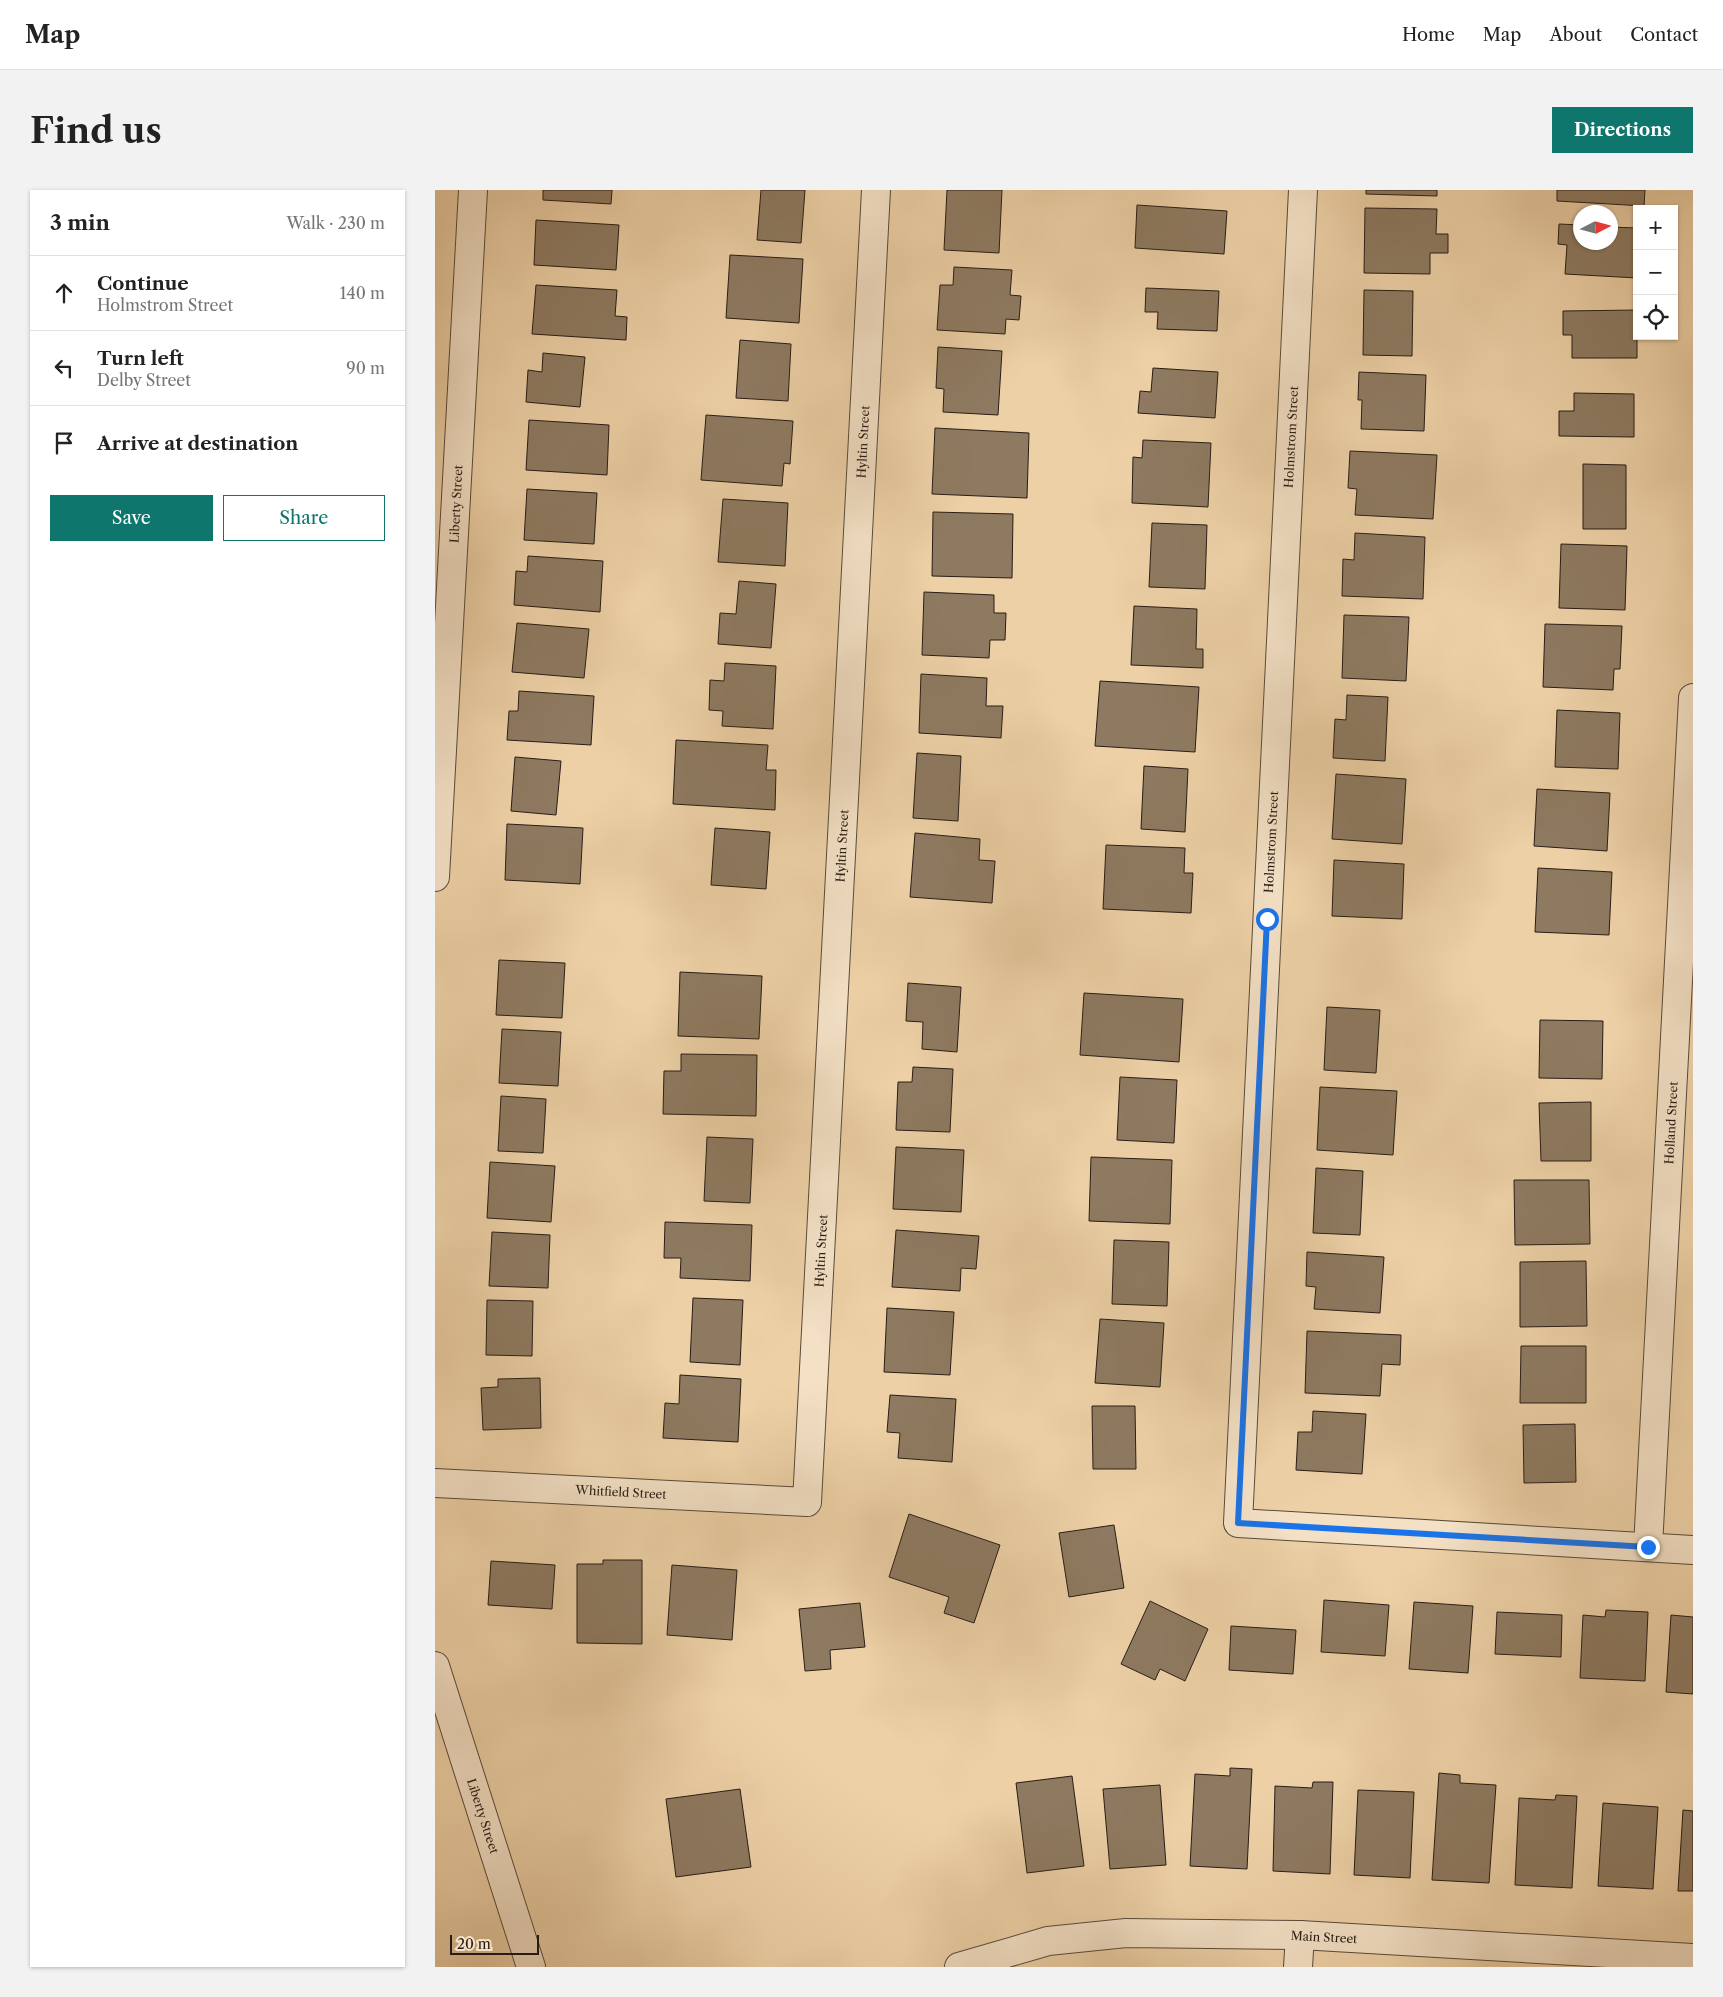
<!DOCTYPE html>
<meta charset="utf-8">
<style>
:root{--surface:#fff;--page:#f2f2f2;--text:#222;--muted:#767676;--line:#e0e0e0;--accent:#0f766e}
body{margin:0;font-family:"Libre Caslon Text",serif;background:var(--page);color:var(--text)}
.controls{position:absolute;right:15px;top:15px;display:grid;overflow:hidden;border-radius:0px;box-shadow:0 1px 4px #0004}
.controls button{width:45px;height:45px;display:grid;place-items:center;padding:0;border:0;border-bottom:1px solid var(--line);background:var(--surface);color:var(--text);font:25px sans-serif}
.compass{position:absolute;left:1138px;top:15px;width:45px;height:45px;border-radius:50%;background:var(--surface);box-shadow:0 1px 4px #0004;rotate:84deg}
.scale{position:absolute;left:15px;bottom:12px;width:89px;box-sizing:border-box;padding-left:5px;border:2px solid #281d16;border-top:0;font-size:14px;line-height:18px;white-space:nowrap;color:#281d16;-webkit-text-stroke:4px #f3e0c5;paint-order:stroke}
.stop{position:absolute;width:15px;height:15px;margin:-11px;border:4px solid #1a73e8;border-radius:50%;background:#fff}
.stop.end{background:#1a73e8;border-color:#fff;box-shadow:0 1px 5px #0008}
.list{margin:0;padding:0;list-style:none}
h2{display:flex;justify-content:space-between;align-items:center;height:65px;margin:0;padding:0 20px;font-size:21px}
h2 small{font-size:16px;font-weight:400;color:var(--muted)}
.list li{display:grid;grid-template-columns:32px 1fr auto;gap:15px;align-items:center;box-sizing:border-box;height:75px;padding:0 20px;border-top:1px solid var(--line)}
.list b{display:block;font-size:19px;white-space:nowrap}
.list p{margin:0;font-size:16px;white-space:nowrap;color:var(--muted)}
.list em{font-size:16px;font-style:normal;color:var(--muted)}
.actions{display:flex;gap:10px;padding:15px 20px}
.actions a{flex:1;padding:11px 0;border:1px solid var(--accent);border-radius:0px;text-align:center;font-size:18px;color:var(--accent)}
.actions .main{background:var(--accent);color:#fff}
.icon{flex:none;width:28px;height:28px;fill:none;stroke:currentColor;stroke-width:2;stroke-linecap:round;stroke-linejoin:round}
.map{position:relative;flex:none;width:1258px;height:1777px;overflow:hidden;border-radius:0px}
header{display:flex;align-items:center;gap:30px;box-sizing:border-box;height:70px;padding:0 25px;background:var(--surface);border-bottom:1px solid var(--line)}
header strong{font-size:24px}
nav{display:flex;gap:28px;margin-inline-start:auto;font-size:18px}
.intro{display:flex;align-items:center;justify-content:space-between;box-sizing:border-box;height:120px;padding:0 30px}
h1{margin:0;font-size:35px}
.button{padding:12px 22px;border-radius:0px;background:var(--accent);color:#fff;font-size:18px;font-weight:700}
main{display:flex;gap:30px;padding:0 30px}
aside{flex:1;background:var(--surface);border-radius:0px;box-shadow:0 1px 4px #0004}
.map>svg:first-child{display:block}
.building{fill:#8e7a61;stroke:#281d16}
.lines{fill:none;stroke-linecap:round;stroke-linejoin:round}
.street-casing{stroke:#594a3a;stroke-width:30}
.street{stroke:#f3e0c5;stroke-width:28}
.route{stroke:#1a73e8;stroke-width:6}
.labels{text-anchor:middle;dominant-baseline:central;stroke-width:5;stroke-linejoin:round;paint-order:stroke}
.street-label{font-size:12px;fill:#281d16;stroke:#f3e0c5}
</style>
<header>
<strong>Map</strong>
<nav><a>Home</a><a>Map</a><a>About</a><a>Contact</a></nav>
</header>
<div class="intro"><h1>Find us</h1><a class="button">Directions</a></div>
<main>
<aside>
<h2>3 min<small>Walk · 230 m</small></h2>
<ul class="list">
<li><svg class="icon" aria-label="ahead" viewBox="0 0 24 24"><path d="M12 20V5M6 11l6-6 6 6"/></svg><div><b>Continue</b><p>Holmstrom Street</p></div><em>140 m</em></li>
<li><svg class="icon" aria-label="left" viewBox="0 0 24 24"><path d="M17 20v-9H6M10 6l-5 5 5 5"/></svg><div><b>Turn left</b><p>Delby Street</p></div><em>90 m</em></li>
<li><svg class="icon" aria-label="arrive" viewBox="0 0 24 24"><path d="M6 21V4h12l-3 4 3 4H6"/></svg><div><b>Arrive at destination</b></div></li>
</ul>
<div class="actions"><a class="main">Save</a><a>Share</a></div>
</aside>
<div class="map">
<svg width="1258" height="1777" viewBox="0 0 1258 1777">
<rect width="100%" height="100%" fill="#edd0a6"/>
<filter id="stains"><feTurbulence type="fractalNoise" baseFrequency=".004" numOctaves="4"/><feColorMatrix values="0 0 0 0 .2 0 0 0 0 .09 0 0 0 0 .02 0 0 0 .5 -.17"/></filter>
<radialGradient id="worn" r=".72"><stop offset=".6" stop-color="#630" stop-opacity="0"/><stop offset="1" stop-color="#630" stop-opacity=".3"/></radialGradient>
<g class="building">
<path d="M108,0H177L176,14L108,10Z"/>
<path d="M326,0H370L366,53L322,50Z"/>
<path d="M512,0H567L564,63L509,60Z"/>
<path d="M931,0H1002V6L931,4Z"/>
<path d="M1122,0H1210L1209,16L1122,11Z"/>
<path d="M702,15L792,21L789,64L700,58Z"/>
<path d="M930,18L1002,19L1001,44H1013V63H995V84L929,83Z"/>
<path d="M101,30L184,35L181,80L99,75Z"/>
<path d="M1124,34L1146,35V52H1176V37L1202,38V88L1130,84L1132,55L1123,54Z"/>
<path d="M295,65L368,69L364,133L291,128Z"/>
<path d="M519,77L577,80L575,105L586,106L584,130L571,129L570,144L502,140L505,95H518Z"/>
<path d="M101,95L182,100L180,126L192,127L191,150L97,144Z"/>
<path d="M711,98L784,101L782,141L722,139L723,122H710Z"/>
<path d="M929,100L978,101L977,166L928,165Z"/>
<path d="M1202,120V168H1137V145H1128V121Z"/>
<path d="M305,150L356,154L353,211L301,208Z"/>
<path d="M503,157L567,161L563,225L508,222L509,199L501,198Z"/>
<path d="M108,163L150,167L145,217L91,212L93,180L107,182Z"/>
<path d="M718,178L783,182L780,228L703,223L705,201L716,202Z"/>
<path d="M924,182L991,185L989,241L926,239L927,210H923Z"/>
<path d="M1139,203L1199,204V247L1124,246V221H1139Z"/>
<path d="M271,225L358,231L355,274L349,273L347,296L266,290Z"/>
<path d="M94,230L174,235L172,285L91,280Z"/>
<path d="M500,238L594,243L592,308L497,304Z"/>
<path d="M708,250L776,253L773,317L697,313L698,267L707,268Z"/>
<path d="M915,261L1002,265L998,329L920,325L922,299L913,298Z"/>
<path d="M1148,274L1191,275V339H1148Z"/>
<path d="M92,299L162,303L159,354L89,350Z"/>
<path d="M288,309L353,313L350,376L283,372Z"/>
<path d="M498,322L578,324L577,388L497,386Z"/>
<path d="M717,333L772,335L770,399L714,397Z"/>
<path d="M920,343L990,347L988,409L907,406L908,369L919,370Z"/>
<path d="M1126,354L1192,356L1190,420L1124,418Z"/>
<path d="M93,366L168,371L165,422L79,415L81,381L92,382Z"/>
<path d="M304,391L341,394L336,458L283,454L285,423L301,424Z"/>
<path d="M489,402L559,405V423H571L570,450H555L554,468L487,465Z"/>
<path d="M699,416L762,419L761,459H768V478L696,475Z"/>
<path d="M909,425L974,427L971,491L907,488Z"/>
<path d="M82,433L154,439L149,488L77,482Z"/>
<path d="M1110,434L1187,436L1185,479H1179L1178,500L1108,497Z"/>
<path d="M290,473L341,476L338,539L287,536L288,521L274,520L275,490L289,491Z"/>
<path d="M486,484L552,488L551,516H568L566,548L484,543Z"/>
<path d="M665,491L764,497L760,562L660,556Z"/>
<path d="M84,501L159,506L156,555L72,550L74,521H83Z"/>
<path d="M912,505L953,507L950,571L898,568L900,529L911,530Z"/>
<path d="M1122,520L1185,523L1183,579L1120,577Z"/>
<path d="M241,550L333,555L331,580H341L340,620L238,614Z"/>
<path d="M482,563L526,566L523,631L478,628Z"/>
<path d="M80,567L126,571L121,625L76,621Z"/>
<path d="M709,576L753,579L750,642L706,639Z"/>
<path d="M901,584L971,589L967,654L897,649Z"/>
<path d="M1102,599L1175,603L1172,661L1099,656Z"/>
<path d="M72,634L148,638L145,694L70,690Z"/>
<path d="M280,638L335,642L331,699L276,695Z"/>
<path d="M480,643L545,649L544,670L560,671L557,713L475,707Z"/>
<path d="M671,655L750,658L749,683H758L756,723L668,719Z"/>
<path d="M899,670L969,674L967,729L897,726Z"/>
<path d="M1103,678L1177,682L1174,745L1100,742Z"/>
<path d="M64,770L130,773L127,828L61,825Z"/>
<path d="M245,782L327,786L324,849L243,846Z"/>
<path d="M473,793L526,797L522,862L487,859L488,832L471,831Z"/>
<path d="M649,803L748,809L744,872L645,865Z"/>
<path d="M892,817L945,820L941,883L889,880Z"/>
<path d="M1105,830L1168,831L1167,889L1104,888Z"/>
<path d="M67,839L126,842L123,896L64,893Z"/>
<path d="M246,864L322,865L321,926L228,924L229,881H246Z"/>
<path d="M478,877L518,879L515,942L461,940L463,892H477Z"/>
<path d="M685,887L742,890L739,953L682,950Z"/>
<path d="M885,897L962,901L958,965L882,960Z"/>
<path d="M66,906L111,909L108,963L63,961Z"/>
<path d="M1156,912V971H1106L1104,913Z"/>
<path d="M272,947L318,949L315,1013L269,1011Z"/>
<path d="M461,957L529,960L526,1022L458,1019Z"/>
<path d="M656,967L737,970L735,1034L654,1031Z"/>
<path d="M55,972L120,976L116,1032L52,1028Z"/>
<path d="M881,978L928,981L925,1045L878,1043Z"/>
<path d="M1079,990H1154L1155,1054L1080,1055Z"/>
<path d="M230,1032L317,1035L315,1091L245,1088L246,1068H229Z"/>
<path d="M461,1040L544,1046L541,1079L526,1078L525,1101L457,1097Z"/>
<path d="M57,1042L115,1045L113,1098L54,1096Z"/>
<path d="M679,1050L734,1052L732,1116L677,1114Z"/>
<path d="M872,1062L949,1067L945,1123L879,1119L881,1097L871,1096Z"/>
<path d="M1151,1071L1152,1136L1085,1137V1072Z"/>
<path d="M258,1108L308,1110L305,1175L255,1172Z"/>
<path d="M52,1110L98,1111L97,1166L51,1165Z"/>
<path d="M452,1118L519,1122L515,1185L449,1182Z"/>
<path d="M665,1129L729,1133L725,1197L660,1193Z"/>
<path d="M872,1141L966,1145L965,1175L947,1174L945,1206L870,1203Z"/>
<path d="M1086,1156H1151V1213H1085Z"/>
<path d="M245,1185L306,1189L303,1252L228,1248L230,1213L244,1214Z"/>
<path d="M105,1188L106,1238L48,1240L46,1198L63,1197V1189Z"/>
<path d="M455,1205L521,1209L517,1272L463,1268L465,1243L452,1242Z"/>
<path d="M657,1216H700L701,1279H658Z"/>
<path d="M878,1221L931,1224L927,1284L861,1280L863,1242H877Z"/>
<path d="M1140,1234L1141,1292L1089,1293L1088,1235Z"/>
<path d="M474,1324L565,1355L539,1433L509,1423L514,1407L454,1387Z"/>
<path d="M679,1335L689,1398L634,1407L624,1343Z"/>
<path d="M168,1370H207V1454L142,1453V1374H168Z"/>
<path d="M56,1371L120,1375L117,1419L53,1415Z"/>
<path d="M237,1375L302,1380L297,1450L232,1445Z"/>
<path d="M889,1410L954,1415L950,1466L886,1462Z"/>
<path d="M715,1411L773,1439L750,1491L725,1479L720,1490L686,1474Z"/>
<path d="M979,1412L1038,1416L1033,1483L974,1479Z"/>
<path d="M425,1413L430,1457L395,1460L396,1479L370,1481L364,1419Z"/>
<path d="M1171,1420L1213,1422L1210,1491L1145,1488L1148,1425L1170,1427Z"/>
<path d="M1062,1422L1127,1425L1126,1467L1060,1464Z"/>
<path d="M1236,1425L1258,1427V1504L1231,1502Z"/>
<path d="M796,1436L861,1440L858,1484L794,1480Z"/>
<path d="M795,1578L817,1579L812,1679L755,1676L760,1584L795,1586Z"/>
<path d="M1004,1583L1025,1585V1593L1061,1595L1054,1693L997,1690Z"/>
<path d="M637,1586L649,1676L592,1683L581,1593Z"/>
<path d="M878,1592H898L895,1684L838,1681L840,1596L877,1598Z"/>
<path d="M725,1595L731,1675L675,1679L668,1599Z"/>
<path d="M305,1599L316,1677L241,1687L231,1609Z"/>
<path d="M923,1600L979,1602L975,1688L919,1685Z"/>
<path d="M1121,1605L1142,1606L1137,1698L1080,1695L1084,1608L1120,1610Z"/>
<path d="M1168,1613L1223,1617L1218,1699L1163,1696Z"/>
<path d="M1248,1620L1258,1621V1701H1243Z"/>
</g>
<g class="lines">
<defs>
<g id="street">
<path d="M868,0L803,1333L1258,1360"/>
<path d="M0,687L38,0"/>
<path d="M0,1293L372,1312L441,0"/>
<path d="M1213,1357L1258,508"/>
<path d="M0,1476L96,1777"/>
<path d="M524,1777L613,1751L691,1743L865,1745L1258,1768"/>
<path d="M863,1777L865,1745"/>
</g>
</defs>
<use href="#street" class="street-casing"/>
<use href="#street" class="street"/>
</g>
<g class="lines">
<path class="route" d="M832,729L803,1333L1213,1357"/>
</g>
<g class="labels">
<g class="street-label">
<text transform="translate(856 247) rotate(-87)">Holmstrom Street</text>
<text transform="translate(428 252) rotate(-87)">Hyltin Street</text>
<text transform="translate(21 314) rotate(-87)">Liberty Street</text>
<text transform="translate(836 652) rotate(-87)">Holmstrom Street</text>
<text transform="translate(407 656) rotate(-87)">Hyltin Street</text>
<text transform="translate(1236 933) rotate(-87)">Holland Street</text>
<text transform="translate(386 1061) rotate(-87)">Hyltin Street</text>
<text transform="translate(186 1302) rotate(3)">Whitfield Street</text>
<text transform="translate(48 1626) rotate(72)">Liberty Street</text>
<text transform="translate(889 1747) rotate(3)">Main Street</text>
</g>
</g>
<rect width="100%" height="100%" filter="url(#stains)"/>
<rect width="100%" height="100%" fill="url(#worn)"/>
</svg>
<div class="controls">
<button>+</button>
<button>−</button>
<button><svg class="icon" aria-label="locate" viewBox="0 0 24 24"><circle cx="12" cy="12" r="6"/><path d="M12 2v4M12 18v4M2 12h4M18 12h4"/></svg></button>
</div>
<svg class="compass" viewBox="-18 -18 36 36"><path d="M0-13l5 13h-10z" fill="#e53935"/><path d="M0 13l5-13h-10z" fill="#767676"/></svg>
<div class="scale">20 m</div>
<div class="stop" style="left:832px;top:729px"></div>
<div class="stop end" style="left:1213px;top:1357px"></div>
</div>
</main>
